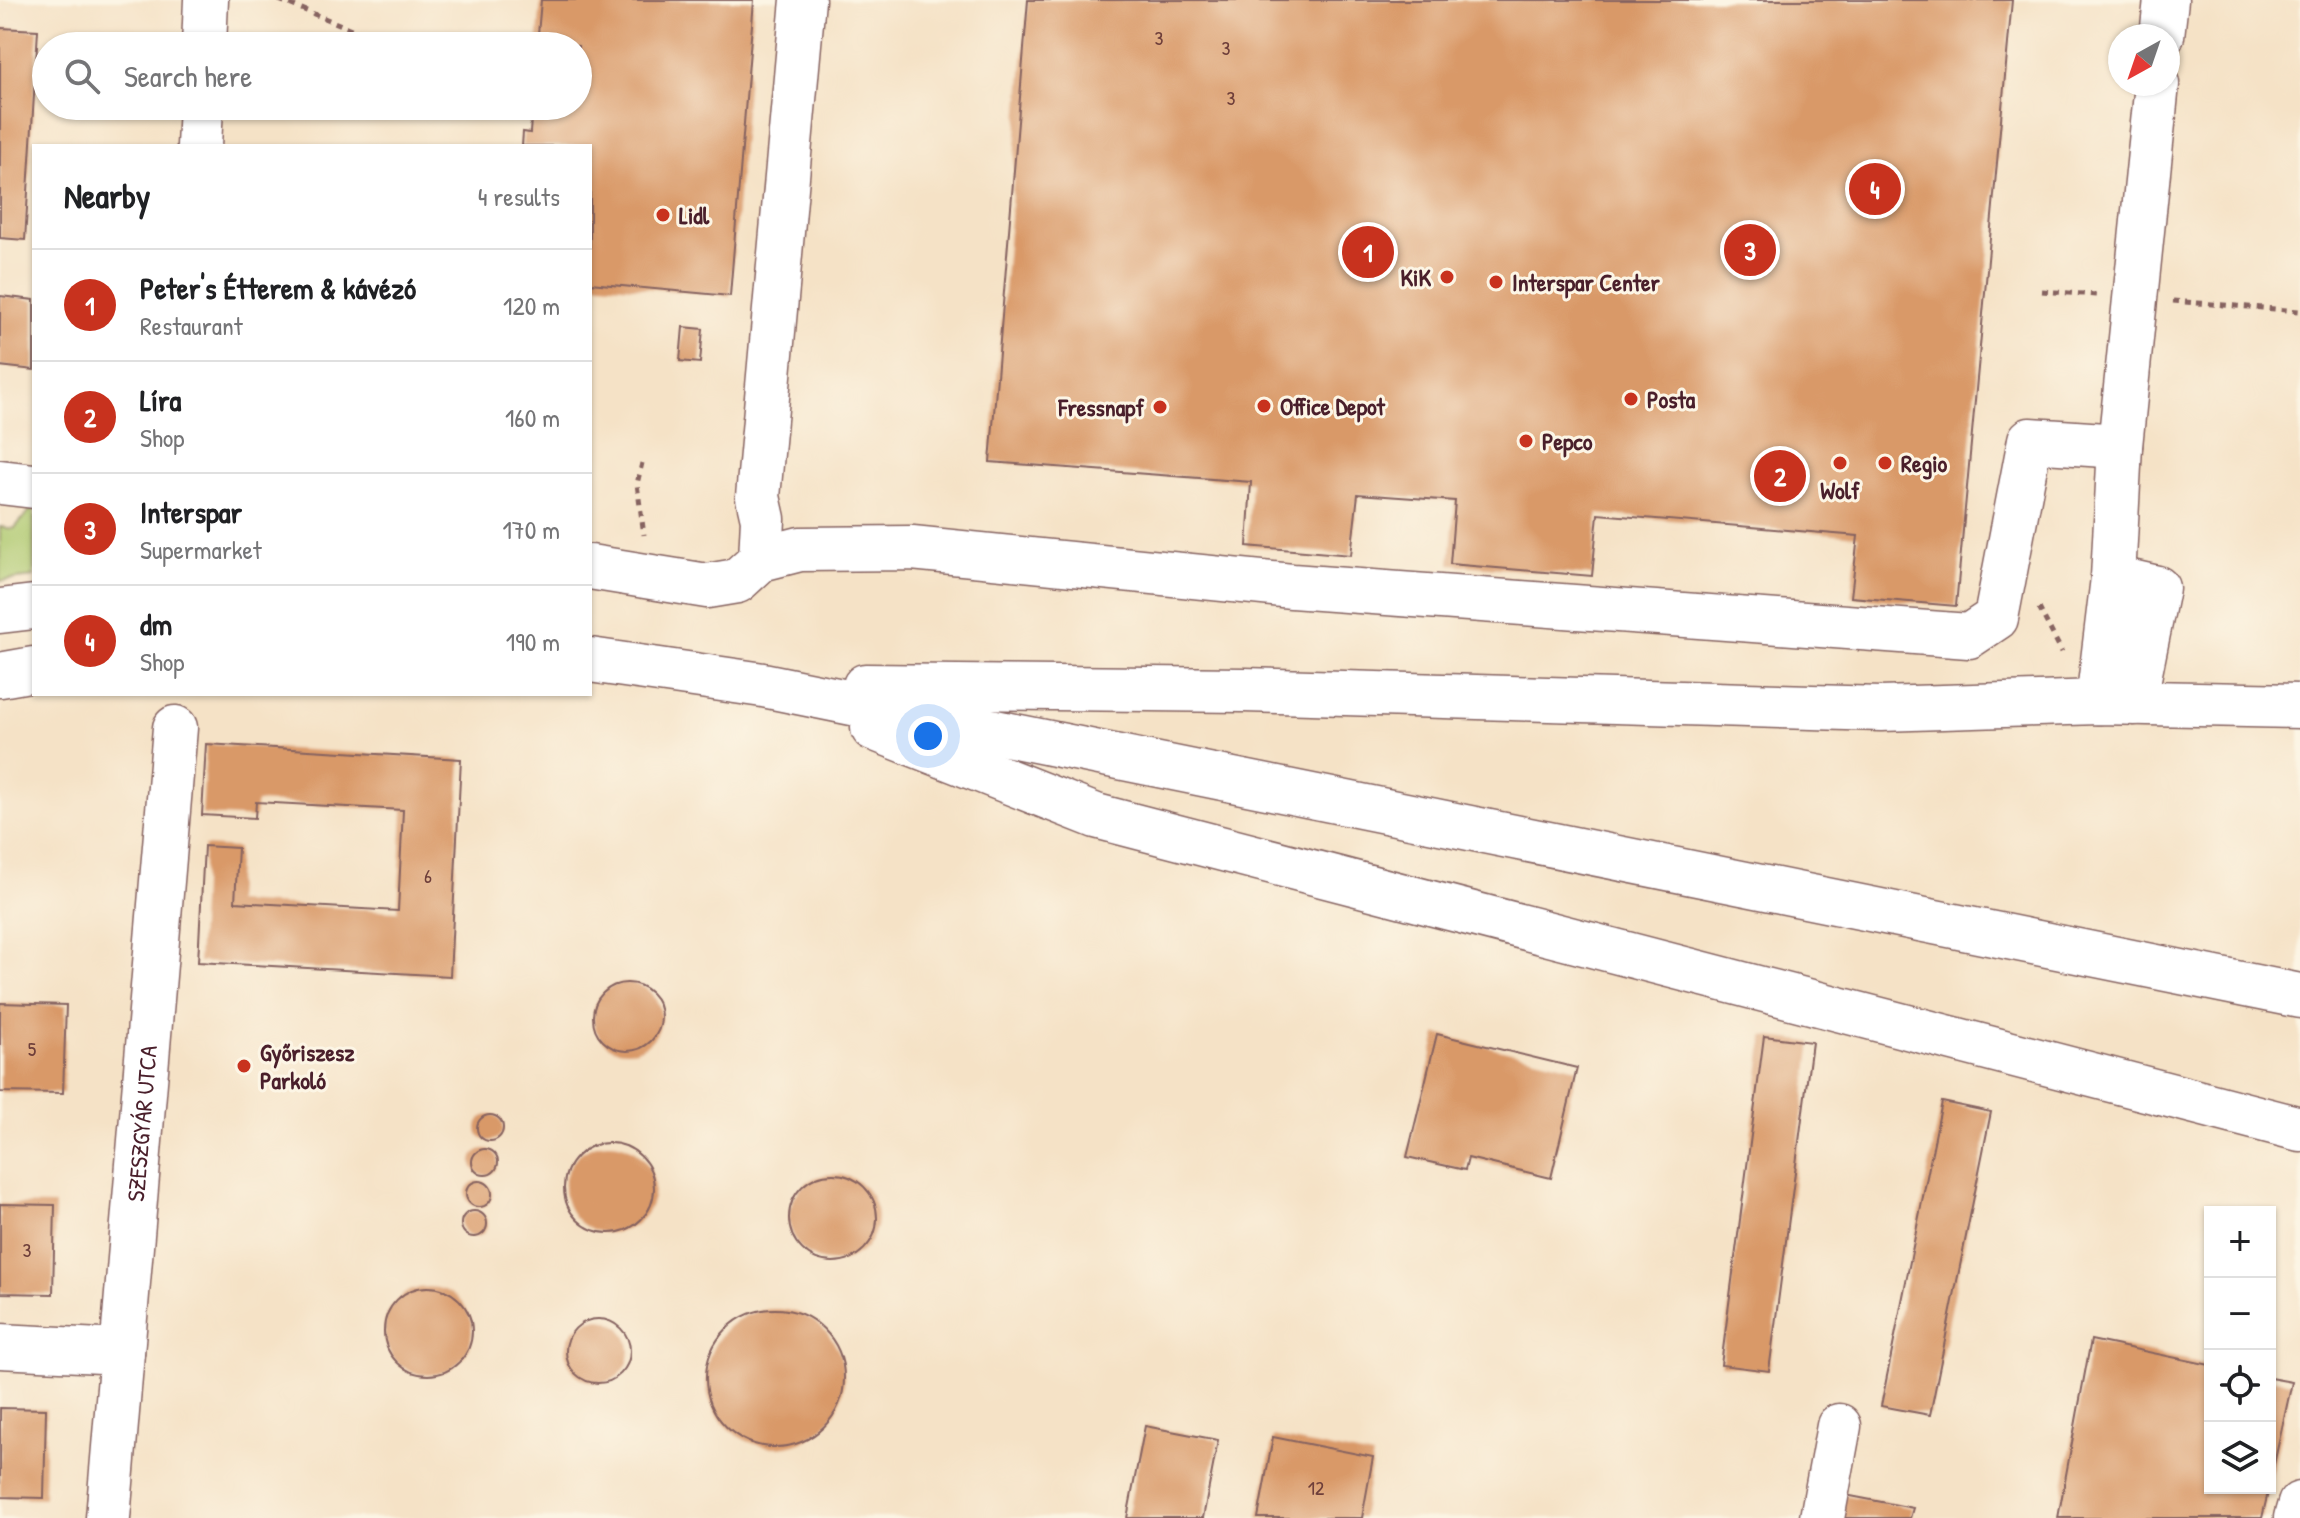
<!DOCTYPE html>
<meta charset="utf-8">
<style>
:root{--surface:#fff;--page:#f2f2f2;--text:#202124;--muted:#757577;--line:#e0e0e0;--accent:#c8321e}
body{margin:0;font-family:"Patrick Hand",sans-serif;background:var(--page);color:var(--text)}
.controls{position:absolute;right:24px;bottom:24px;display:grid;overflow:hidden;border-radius:0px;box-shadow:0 2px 6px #0004}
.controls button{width:72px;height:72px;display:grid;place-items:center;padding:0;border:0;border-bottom:2px solid var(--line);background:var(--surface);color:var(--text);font:40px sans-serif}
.compass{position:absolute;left:2108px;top:24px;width:72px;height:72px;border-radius:50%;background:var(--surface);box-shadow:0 2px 6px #0004;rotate:220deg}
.you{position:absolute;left:928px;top:736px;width:28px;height:28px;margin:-20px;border:6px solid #fff;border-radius:50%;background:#1a73e8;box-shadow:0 0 0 12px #1a73e833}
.badge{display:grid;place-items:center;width:52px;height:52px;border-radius:50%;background:var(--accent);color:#fff;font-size:26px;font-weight:700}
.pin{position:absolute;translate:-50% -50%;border:4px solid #fff;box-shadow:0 2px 8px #0006}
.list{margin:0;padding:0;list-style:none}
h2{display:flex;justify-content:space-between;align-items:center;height:104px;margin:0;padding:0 32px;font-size:34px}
h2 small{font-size:26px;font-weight:400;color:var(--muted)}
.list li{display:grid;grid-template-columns:52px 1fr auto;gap:24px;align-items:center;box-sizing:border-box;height:112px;padding:0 32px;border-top:2px solid var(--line)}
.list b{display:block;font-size:30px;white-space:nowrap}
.list p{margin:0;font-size:26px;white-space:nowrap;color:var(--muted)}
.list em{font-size:26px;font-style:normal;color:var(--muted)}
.icon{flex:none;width:44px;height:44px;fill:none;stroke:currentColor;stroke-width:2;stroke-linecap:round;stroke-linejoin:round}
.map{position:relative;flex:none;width:2300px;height:1518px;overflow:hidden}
.search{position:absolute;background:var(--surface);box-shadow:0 2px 6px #0004;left:32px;top:32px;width:560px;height:88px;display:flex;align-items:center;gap:20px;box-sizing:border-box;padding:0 28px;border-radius:44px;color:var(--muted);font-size:30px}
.panel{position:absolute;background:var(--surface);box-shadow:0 2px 6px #0004;left:32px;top:144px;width:560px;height:552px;border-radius:0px}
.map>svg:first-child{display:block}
.green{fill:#afc96f;stroke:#7c744d;stroke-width:2}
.building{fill:#d99968}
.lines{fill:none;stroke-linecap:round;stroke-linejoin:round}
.minor-casing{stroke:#866361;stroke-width:47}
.major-casing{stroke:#866361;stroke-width:47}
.path{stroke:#866361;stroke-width:5;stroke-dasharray:6 6;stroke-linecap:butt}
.minor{stroke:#fff;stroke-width:44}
.major{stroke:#fff;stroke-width:44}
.poi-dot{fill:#c8321e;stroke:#fcf5e5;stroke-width:3}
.labels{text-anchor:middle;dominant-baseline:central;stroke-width:6;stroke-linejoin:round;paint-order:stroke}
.number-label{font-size:20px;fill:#6e3e3a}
.poi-label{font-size:24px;font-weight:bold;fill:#4a1f2b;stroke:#fcf5e5;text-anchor:start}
.street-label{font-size:24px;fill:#4a1f2b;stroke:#fcf5e5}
</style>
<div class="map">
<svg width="2300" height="1518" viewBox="0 0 2300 1518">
<rect width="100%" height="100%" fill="#fcf5e5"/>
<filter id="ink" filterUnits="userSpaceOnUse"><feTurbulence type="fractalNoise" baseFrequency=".0125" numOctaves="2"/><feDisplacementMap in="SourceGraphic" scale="16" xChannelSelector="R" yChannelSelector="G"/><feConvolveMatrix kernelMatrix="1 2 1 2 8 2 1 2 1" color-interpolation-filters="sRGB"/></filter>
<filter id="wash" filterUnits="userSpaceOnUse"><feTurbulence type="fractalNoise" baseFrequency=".006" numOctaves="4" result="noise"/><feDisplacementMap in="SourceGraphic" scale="32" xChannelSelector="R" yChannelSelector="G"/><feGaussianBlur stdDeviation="1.8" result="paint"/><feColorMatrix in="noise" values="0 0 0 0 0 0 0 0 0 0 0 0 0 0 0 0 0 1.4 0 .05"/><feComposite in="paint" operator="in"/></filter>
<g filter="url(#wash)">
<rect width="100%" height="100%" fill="#f5e2c6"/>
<path class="green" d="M34,506V577L0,581V527L14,529Z"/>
<g id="blocks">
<g class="building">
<path d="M541,0H754L730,296L590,283V146H522L523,132L530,133L532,106H578V46H537Z"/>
<path d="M1028,0H2012L1956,606L1851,597L1858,536L1598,514L1592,576L1450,564L1455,501L1358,494L1351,555L1247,546L1251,482L990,462Z"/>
<path d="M0,28L38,30L25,240L0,238Z"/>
<path d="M0,296L34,300V370L0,366Z"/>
<path d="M683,327L703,329L700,363L680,361Z"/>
<path d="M206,744L461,759L450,976L198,962L204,846L238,848L235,902L398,911L403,810L256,802L255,818L202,815Z"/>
<circle cx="627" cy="1017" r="34"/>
<path d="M0,1003L66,1005L63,1093L0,1092Z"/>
<path d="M1437,1034L1577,1068L1551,1178L1468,1158L1465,1170L1407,1157Z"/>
<path d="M1764,1036L1812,1042L1769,1371L1721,1365Z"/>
<path d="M1942,1102L1991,1112L1930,1415L1881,1406Z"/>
<circle cx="490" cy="1128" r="13"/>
<circle cx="609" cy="1188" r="45"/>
<circle cx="485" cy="1162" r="13"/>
<circle cx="833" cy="1218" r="44"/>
<circle cx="479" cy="1194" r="13"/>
<path d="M0,1204L55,1205L53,1294L0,1293Z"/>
<circle cx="474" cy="1224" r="13"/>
<circle cx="428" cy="1331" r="44"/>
<circle cx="775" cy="1378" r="69"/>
<circle cx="598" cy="1351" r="32"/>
<path d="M2091,1340L2210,1365V1488H2269L2262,1518H2058Z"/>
<path d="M2270,1378L2292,1382L2271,1478H2270Z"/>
<path d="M0,1408L46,1409L44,1498L0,1497Z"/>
<path d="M1145,1426L1218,1440L1203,1518H1127Z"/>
<path d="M1273,1437L1373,1457L1362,1518H1258Z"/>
<path d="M1835,1493L1913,1508L1910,1518H1830Z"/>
</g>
</g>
</g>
<g filter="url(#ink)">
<use href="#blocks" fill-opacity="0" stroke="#866361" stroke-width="2"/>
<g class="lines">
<defs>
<g id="minor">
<path d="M2162,36L2166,0"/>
<path d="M204,46L206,0"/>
<path d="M199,146L201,106"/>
<path d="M0,482L34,486"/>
<path d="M761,559L763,519L758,497L803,0"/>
<path d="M590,567L707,586L737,581L761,559L800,549L912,548L1292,586L1969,636L1996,618L2030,440L2120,446"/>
<path d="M2113,578L2157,588L2134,703"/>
<path d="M2098,702L2113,578L2120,446L2157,84"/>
<path d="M0,1346L122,1352"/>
<path id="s1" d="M108,1518L175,728"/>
<path d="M1822,1518L1839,1426"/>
<path d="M2296,1518L2300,1504"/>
</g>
<g id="major">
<path d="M0,611L34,607"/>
<path d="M590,660L763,685L2300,996"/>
<path d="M0,675L34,669"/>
<path d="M865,686L1244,690L1881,709L2098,702L2300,706"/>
<path d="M873,728L1096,816L2300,1129"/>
</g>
</defs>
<use href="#minor" class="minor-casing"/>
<use href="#major" class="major-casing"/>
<g class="path">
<path d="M279,0L374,38"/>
<path d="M2042,291L2096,295"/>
<path d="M2173,301L2300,311"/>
<path d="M642,463L637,484L644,535"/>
<path d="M2039,608L2062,652"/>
</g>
<use href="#minor" class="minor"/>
<use href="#major" class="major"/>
</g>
</g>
<g class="poi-dot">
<circle cx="663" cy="215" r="8"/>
<circle cx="1447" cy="277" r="8"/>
<circle cx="1496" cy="282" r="8"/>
<circle cx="1631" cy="399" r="8"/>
<circle cx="1264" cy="406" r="8"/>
<circle cx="1160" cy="407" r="8"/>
<circle cx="1526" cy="441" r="8"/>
<circle cx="1840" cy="463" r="8"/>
<circle cx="1885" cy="463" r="8"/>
<circle cx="244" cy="1066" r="8"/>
</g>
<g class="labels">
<g class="number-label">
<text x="1159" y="37">3</text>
<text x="1226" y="47">3</text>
<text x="1231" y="97">3</text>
<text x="428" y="875">6</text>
<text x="32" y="1048">5</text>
<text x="27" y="1249">3</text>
<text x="1316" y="1487">12</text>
</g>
<g class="poi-label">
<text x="679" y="215">Lidl</text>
<text x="1431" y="277" text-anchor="end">KiK</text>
<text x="1512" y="282">Interspar Center</text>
<text x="1647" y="399">Posta</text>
<text x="1280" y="406">Office Depot</text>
<text x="1144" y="407" text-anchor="end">Fressnapf</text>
<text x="1542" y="441">Pepco</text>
<text x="1901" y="463">Regio</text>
<text x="1840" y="490" text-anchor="middle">Wolf</text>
<text x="260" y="1052">Győriszesz<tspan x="260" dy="28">Parkoló</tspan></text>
</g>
<g class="street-label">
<text stroke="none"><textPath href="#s1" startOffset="396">SZESZGYÁR UTCA</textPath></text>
</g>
</g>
</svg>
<div class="controls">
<button>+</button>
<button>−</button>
<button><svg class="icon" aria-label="locate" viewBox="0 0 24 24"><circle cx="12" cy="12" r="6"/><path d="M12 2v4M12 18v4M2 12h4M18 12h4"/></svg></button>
<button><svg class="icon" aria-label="layers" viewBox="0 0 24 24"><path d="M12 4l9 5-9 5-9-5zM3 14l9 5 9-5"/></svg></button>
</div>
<svg class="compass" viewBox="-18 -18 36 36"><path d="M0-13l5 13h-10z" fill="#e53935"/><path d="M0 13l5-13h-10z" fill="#757577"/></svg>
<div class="you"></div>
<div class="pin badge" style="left:1368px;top:252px">1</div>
<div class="pin badge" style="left:1780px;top:476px">2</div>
<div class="pin badge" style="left:1750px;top:250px">3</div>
<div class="pin badge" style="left:1875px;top:189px">4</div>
<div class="search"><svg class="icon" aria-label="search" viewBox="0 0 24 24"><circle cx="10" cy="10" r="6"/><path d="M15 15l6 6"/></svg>Search here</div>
<section class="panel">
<h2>Nearby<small>4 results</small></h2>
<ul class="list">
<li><span class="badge">1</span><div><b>Peter's Étterem &amp; kávézó</b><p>Restaurant</p></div><em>120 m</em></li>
<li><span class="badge">2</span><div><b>Líra</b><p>Shop</p></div><em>160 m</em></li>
<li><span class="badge">3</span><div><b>Interspar</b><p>Supermarket</p></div><em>170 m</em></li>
<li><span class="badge">4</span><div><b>dm</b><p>Shop</p></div><em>190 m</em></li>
</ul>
</section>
</div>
